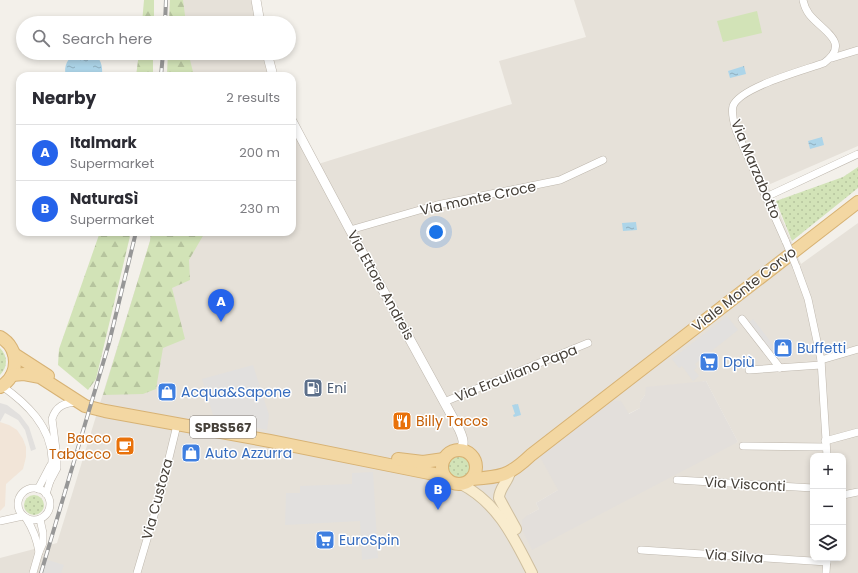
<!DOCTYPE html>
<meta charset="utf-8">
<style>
:root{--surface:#fff;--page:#f7f7f7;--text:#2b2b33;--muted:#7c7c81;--line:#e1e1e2;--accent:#2563eb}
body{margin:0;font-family:Poppins,sans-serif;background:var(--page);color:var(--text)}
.controls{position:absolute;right:12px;bottom:12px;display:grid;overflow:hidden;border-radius:8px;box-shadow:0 2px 6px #0003}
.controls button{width:36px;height:36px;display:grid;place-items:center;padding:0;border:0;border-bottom:1px solid var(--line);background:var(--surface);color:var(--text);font:20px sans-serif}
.you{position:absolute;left:436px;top:232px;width:14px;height:14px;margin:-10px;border:3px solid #fff;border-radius:50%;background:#1a73e8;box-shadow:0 0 0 6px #1a73e833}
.badge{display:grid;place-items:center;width:26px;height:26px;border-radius:50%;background:var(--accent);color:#fff;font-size:13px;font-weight:700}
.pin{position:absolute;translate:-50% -33px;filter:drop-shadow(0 1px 2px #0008)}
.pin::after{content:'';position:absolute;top:21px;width:14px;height:12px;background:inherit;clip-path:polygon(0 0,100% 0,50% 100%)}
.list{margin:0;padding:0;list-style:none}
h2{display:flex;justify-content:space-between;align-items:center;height:52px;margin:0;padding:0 16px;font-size:17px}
h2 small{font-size:13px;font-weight:400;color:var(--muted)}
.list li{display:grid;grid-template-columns:26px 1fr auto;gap:12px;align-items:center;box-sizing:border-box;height:56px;padding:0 16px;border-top:1px solid var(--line)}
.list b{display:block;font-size:15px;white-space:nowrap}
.list p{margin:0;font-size:13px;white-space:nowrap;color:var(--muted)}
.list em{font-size:13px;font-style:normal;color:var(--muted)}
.icon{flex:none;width:22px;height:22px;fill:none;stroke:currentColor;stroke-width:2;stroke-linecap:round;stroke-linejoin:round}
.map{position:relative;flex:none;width:858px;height:573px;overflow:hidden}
.search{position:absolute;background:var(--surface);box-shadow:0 2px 6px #0003;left:16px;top:16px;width:280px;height:44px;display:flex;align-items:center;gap:10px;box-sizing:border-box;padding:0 14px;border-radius:22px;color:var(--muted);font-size:15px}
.panel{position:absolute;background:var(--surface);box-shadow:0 2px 6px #0003;left:16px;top:72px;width:280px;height:164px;border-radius:12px}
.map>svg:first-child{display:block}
.residential{fill:#e6e1d9;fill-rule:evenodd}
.commercial{fill:#f2e5d8}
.industrial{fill:#e3dfdb}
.grass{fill:url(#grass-dots)}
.forest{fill:url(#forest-firs)}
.pitch{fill:#d2e3b7}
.parking{fill:#e2e0de}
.water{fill:url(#water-ripples)}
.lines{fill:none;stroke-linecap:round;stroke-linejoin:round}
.minor-casing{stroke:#beb7ad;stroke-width:8}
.tertiary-casing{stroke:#beb7ad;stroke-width:10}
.secondary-casing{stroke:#cebe9e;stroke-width:12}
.primary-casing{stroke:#d7b274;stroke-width:14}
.minor{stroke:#fff;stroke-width:7}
.tertiary{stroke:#fff;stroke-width:9}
.secondary{stroke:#f9ecce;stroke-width:10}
.primary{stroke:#f3d7a2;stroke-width:12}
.rail-casing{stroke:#979797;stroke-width:4}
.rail{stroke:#fff;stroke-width:2.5;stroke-dasharray:8;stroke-linecap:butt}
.minor-bridge-casing{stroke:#beb7ad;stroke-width:8;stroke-linecap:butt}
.minor-bridge{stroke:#fff;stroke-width:7}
.labels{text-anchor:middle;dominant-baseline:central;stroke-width:3;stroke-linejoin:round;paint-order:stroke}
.shield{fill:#fff;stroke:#7e7974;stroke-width:1}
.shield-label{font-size:13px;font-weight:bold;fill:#464039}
.street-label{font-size:14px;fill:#464039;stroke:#fff}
.shop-label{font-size:14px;fill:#366cbe;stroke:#fff;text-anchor:start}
.service-label{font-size:14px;fill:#4e5e75;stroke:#fff;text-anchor:start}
.food-label{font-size:14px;fill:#c56008;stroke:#fff;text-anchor:start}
</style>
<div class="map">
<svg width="858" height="573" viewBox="0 0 858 573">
<defs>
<pattern id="grass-dots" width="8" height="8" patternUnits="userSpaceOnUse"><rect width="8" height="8" fill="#d2e3b7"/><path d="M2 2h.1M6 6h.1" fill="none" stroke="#b6c49e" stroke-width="1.8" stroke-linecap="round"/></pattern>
<pattern id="forest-firs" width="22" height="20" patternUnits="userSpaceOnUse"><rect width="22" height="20" fill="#d2e3b7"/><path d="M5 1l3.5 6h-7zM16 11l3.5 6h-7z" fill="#b6c49e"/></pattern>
<pattern id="water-ripples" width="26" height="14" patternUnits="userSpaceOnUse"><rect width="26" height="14" fill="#add5e9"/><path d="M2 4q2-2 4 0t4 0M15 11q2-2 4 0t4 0" fill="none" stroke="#8faebe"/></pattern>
</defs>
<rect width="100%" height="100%" fill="#f3f0ea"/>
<g class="residential">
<path d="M170,0H256L260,23H169Z"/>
<path d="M574,0H858V146L768,185L801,264L858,223V573H0V558L57,543L150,241L151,232H292V121L315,165L512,104L499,61L586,37ZM706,381L738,442L528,515L539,509L536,503L558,490L628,414L640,408V402L645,395ZM813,456H843V558H813Z"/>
<path d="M168,53H267L273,76H167Z"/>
</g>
<path class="commercial" d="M0,422L9,425L17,430L23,439L26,447V457L23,469L6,484L5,506L0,511Z"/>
<path class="industrial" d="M706,381L738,442L532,550L522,530V520L528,515L539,509L536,503L558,490L539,455L610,400L621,401L629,414L640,408V402L645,395L646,387Z"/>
<g class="grass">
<path d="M858,167V188L792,241L776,201L843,177Z"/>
<path d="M0,348C8,356 8,367 0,375Z"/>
<circle cx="459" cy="467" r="11"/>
<circle cx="34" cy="505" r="10"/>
</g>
<g class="forest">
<path d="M144,0H154V23H142Z"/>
<path d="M170,0H183L186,23H169Z"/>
<path d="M139,53H153V76H136Z"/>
<path d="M168,53H205L190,60L194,76H167Z"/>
<path d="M100,232H131L96,379L88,390L58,365L59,349Z"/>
<path d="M151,232H204V234L189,260L190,280L172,288L185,339L163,348L156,389L143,394L103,395L150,241Z"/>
</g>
<path class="pitch" d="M757,11L762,33L723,42L717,21Z"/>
<g class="parking">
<path d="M727,316L738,330L695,364L697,367L694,370L699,376L693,381L682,366L679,368L672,359Z"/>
<path d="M753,319L782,356L777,360L748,323Z"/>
<path d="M253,365L269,415L267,430L214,418L202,379Z"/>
<path d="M0,403L7,405L20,415L29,427L36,449L31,451L25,430L18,420L5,413L0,422Z"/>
<path d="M373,472L378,558L362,560L360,521L285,525L286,493H300V486L352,484V473Z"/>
<path d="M45,559L64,565L61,573H41Z"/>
</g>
<g class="water">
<path d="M77,53C81,53 87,52 91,53C101,56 103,67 102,76H66C63,66 68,57 77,53Z"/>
<path d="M744,66L746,74L730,78L728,71Z"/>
<path d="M822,137L824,145L810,149L808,141Z"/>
<path d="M636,222L637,230L623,231L622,223Z"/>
<path d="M518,404L521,415L514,417L513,415L515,414L512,405Z"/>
</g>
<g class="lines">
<defs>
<g id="minor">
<path d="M832,58L858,50"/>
<path d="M766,197L858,154"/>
<path d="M350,230L437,205L560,180L603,160"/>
<path d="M786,242L736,130C734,123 731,114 733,106C740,87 805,70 824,63C852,42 822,31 809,14C806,10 804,5 803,0"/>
<path d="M796,266L808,299L821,360L827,456"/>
<path d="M742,319L780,368"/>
<path d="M821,360L858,349"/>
<path d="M749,370L821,365"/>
<path d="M2,386C26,403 51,426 52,459C52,466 51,473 50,481"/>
<path d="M444,402L588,343"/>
<path d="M825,441L858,432"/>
<path d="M743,446L826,447"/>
<path d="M677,480L813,488"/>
<circle cx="34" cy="504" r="16"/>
<path d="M38,489L50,466"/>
<path d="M46,494L50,481L57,468V457L52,419C56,406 64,403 77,402"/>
<path d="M843,495L858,492"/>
<path d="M26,518C33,529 37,539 39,552"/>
<path d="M0,521L23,516"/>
<path d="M641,550L827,562"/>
<path d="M33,573L39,552L43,543V533L40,519"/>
<path d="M137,573L160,495L177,425"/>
<path d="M826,573L827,558"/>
</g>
<g id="tertiary">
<path d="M256,0L260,23"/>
<path d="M267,53L273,76"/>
<path d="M292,121L350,230L459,429C462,436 466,444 460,450"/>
</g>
<g id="secondary">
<path d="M510,472C508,482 499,488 499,498L516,529"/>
<path d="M461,484C498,503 514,538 532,573"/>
</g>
<g id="primary">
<path d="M0,337C20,348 20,376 0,387"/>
<path d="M14,354L48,376"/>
<path d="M12,375L24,374L40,377L85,406L105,411L270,441L439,475L447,479"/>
<circle cx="459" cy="467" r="17"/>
<path d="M398,459L423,462L444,459"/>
<path d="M472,479C501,477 509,476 531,455L858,202"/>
</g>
</defs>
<use href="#minor" class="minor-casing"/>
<use href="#tertiary" class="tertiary-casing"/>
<use href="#secondary" class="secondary-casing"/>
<use href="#primary" class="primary-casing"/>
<use href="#minor" class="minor"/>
<use href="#tertiary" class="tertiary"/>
<use href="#secondary" class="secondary"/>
<use href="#primary" class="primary"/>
<defs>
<g id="rail">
<path d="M165,23L166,0"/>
<path d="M161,76L163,53"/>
<path d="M41,573L109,343L136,232"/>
</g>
</defs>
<use href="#rail" class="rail-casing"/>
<use href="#rail" class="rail"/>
<defs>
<path id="minor-bridge" d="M786,242L796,266"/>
</defs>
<use href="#minor-bridge" class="minor-bridge-casing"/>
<use href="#minor-bridge" class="minor-bridge"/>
</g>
<defs>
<symbol id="shop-square" viewBox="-11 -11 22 22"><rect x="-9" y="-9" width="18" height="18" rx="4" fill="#3f7fe0" stroke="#fff"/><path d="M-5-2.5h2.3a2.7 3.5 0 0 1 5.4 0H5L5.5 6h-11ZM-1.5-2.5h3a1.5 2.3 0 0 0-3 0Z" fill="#fff"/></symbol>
<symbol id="supermarket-square" viewBox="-11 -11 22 22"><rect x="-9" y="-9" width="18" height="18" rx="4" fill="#3f7fe0" stroke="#fff"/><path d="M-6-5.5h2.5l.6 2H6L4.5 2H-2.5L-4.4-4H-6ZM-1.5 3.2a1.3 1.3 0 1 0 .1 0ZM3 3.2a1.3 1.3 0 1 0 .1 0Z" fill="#fff"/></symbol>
<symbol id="fuel-square" viewBox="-11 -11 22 22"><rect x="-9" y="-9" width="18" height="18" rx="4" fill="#5c6f8a" stroke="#fff"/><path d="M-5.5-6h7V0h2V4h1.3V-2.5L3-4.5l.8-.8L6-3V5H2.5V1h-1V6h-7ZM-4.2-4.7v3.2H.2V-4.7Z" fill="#fff"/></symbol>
<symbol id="restaurant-square" viewBox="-11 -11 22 22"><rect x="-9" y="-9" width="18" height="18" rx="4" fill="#e8710a" stroke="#fff"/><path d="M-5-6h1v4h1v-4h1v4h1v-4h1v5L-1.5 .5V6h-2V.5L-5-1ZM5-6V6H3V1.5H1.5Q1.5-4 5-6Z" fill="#fff"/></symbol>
<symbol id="cafe-square" viewBox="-11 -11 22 22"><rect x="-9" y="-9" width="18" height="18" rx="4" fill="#e8710a" stroke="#fff"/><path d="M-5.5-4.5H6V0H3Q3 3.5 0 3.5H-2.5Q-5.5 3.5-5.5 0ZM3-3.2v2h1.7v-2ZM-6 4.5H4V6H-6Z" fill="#fff"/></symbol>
</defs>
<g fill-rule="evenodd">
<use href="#shop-square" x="772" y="337" width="22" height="22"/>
<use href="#supermarket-square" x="698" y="351" width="22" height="22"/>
<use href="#fuel-square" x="302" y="377" width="22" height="22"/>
<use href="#shop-square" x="156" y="381" width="22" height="22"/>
<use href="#restaurant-square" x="391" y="410" width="22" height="22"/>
<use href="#cafe-square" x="114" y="435" width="22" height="22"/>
<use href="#shop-square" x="180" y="442" width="22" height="22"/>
<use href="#supermarket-square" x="314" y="529" width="22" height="22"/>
</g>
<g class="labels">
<rect class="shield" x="190" y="416" width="66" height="22" rx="3"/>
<g class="shield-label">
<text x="223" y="427">SPBS567</text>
</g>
<g class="street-label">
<text transform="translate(756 169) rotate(67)">Via Marzabotto</text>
<text transform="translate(478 198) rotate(-12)">Via monte Croce</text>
<text transform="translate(381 285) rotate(61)">Via Ettore Andreis</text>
<text transform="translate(744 289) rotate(-38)">Viale Monte Corvo</text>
<text transform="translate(516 373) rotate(-22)">Via Erculiano Papa</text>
<text transform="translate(745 484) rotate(3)">Via Visconti</text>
<text transform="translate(157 499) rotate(-75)">Via Custoza</text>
<text transform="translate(734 556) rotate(4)">Via Silva</text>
</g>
<g class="shop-label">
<text x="797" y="348">Buffetti</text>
<text x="723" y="362">Dpiù</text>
<text x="181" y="392">Acqua&amp;Sapone</text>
<text x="205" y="453">Auto Azzurra</text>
<text x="339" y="540">EuroSpin</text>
</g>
<g class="service-label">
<text x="327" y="388">Eni</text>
</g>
<g class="food-label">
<text x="416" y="421">Billy Tacos</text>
<text x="111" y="438" text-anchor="end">Bacco<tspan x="111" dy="16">Tabacco</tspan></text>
</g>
</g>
</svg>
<div class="controls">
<button>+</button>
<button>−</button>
<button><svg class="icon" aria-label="layers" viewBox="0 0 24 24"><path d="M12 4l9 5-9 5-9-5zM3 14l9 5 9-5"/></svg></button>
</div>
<div class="you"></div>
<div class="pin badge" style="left:221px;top:322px">A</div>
<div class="pin badge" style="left:438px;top:510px">B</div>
<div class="search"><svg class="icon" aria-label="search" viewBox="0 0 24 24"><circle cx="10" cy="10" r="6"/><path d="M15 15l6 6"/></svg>Search here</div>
<section class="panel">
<h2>Nearby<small>2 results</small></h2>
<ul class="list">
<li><span class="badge">A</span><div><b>Italmark</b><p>Supermarket</p></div><em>200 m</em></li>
<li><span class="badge">B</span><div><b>NaturaSì</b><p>Supermarket</p></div><em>230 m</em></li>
</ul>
</section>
</div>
